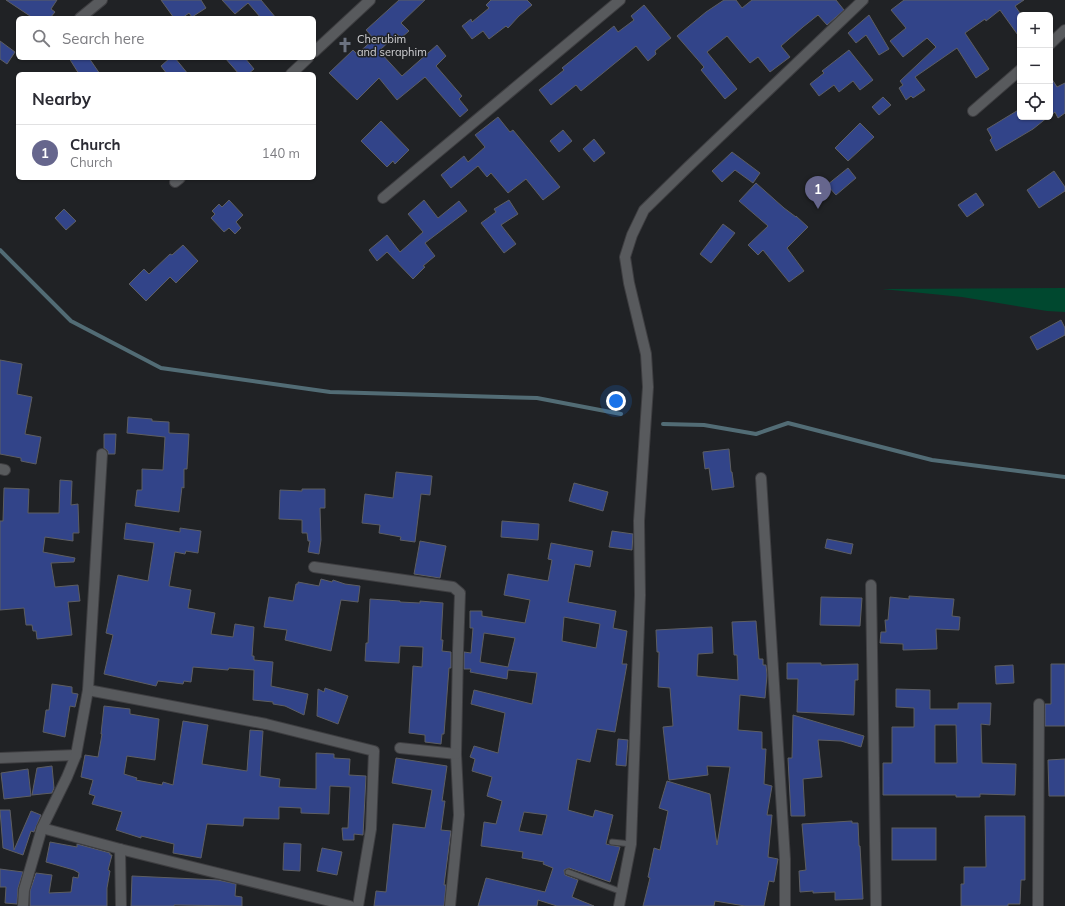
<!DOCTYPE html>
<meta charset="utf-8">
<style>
:root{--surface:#fff;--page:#f7f7f7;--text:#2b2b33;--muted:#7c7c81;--line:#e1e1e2;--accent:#66668d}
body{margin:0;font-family:Mulish,sans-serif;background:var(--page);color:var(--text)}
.controls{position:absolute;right:12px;top:12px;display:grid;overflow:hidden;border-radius:6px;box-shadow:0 1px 3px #0004}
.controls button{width:36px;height:36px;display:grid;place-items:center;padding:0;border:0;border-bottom:1px solid var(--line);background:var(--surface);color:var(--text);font:20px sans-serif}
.you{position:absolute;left:616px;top:401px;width:14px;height:14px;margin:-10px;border:3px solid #fff;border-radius:50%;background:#1a73e8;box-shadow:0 0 0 6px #1a73e833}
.badge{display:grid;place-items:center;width:26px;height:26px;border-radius:50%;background:var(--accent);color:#fff;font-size:13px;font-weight:700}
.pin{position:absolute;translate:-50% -33px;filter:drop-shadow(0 1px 2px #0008)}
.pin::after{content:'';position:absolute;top:21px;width:14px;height:12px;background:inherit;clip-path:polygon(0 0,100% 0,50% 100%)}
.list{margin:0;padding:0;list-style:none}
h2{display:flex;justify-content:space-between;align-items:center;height:52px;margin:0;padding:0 16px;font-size:17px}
h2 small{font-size:13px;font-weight:400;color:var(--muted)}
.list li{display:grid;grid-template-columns:26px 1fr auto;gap:12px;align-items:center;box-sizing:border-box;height:56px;padding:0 16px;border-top:1px solid var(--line)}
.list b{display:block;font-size:15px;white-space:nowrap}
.list p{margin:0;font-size:13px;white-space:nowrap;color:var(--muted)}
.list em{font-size:13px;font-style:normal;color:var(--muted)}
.icon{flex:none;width:22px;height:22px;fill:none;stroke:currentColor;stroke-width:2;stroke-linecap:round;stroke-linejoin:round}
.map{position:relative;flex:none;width:1065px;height:906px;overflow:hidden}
.search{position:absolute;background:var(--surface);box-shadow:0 1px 3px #0004;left:16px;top:16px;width:300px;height:44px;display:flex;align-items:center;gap:10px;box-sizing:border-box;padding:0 14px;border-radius:6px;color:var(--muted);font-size:15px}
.panel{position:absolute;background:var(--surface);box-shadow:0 1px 3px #0004;left:16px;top:72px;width:300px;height:108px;border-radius:6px}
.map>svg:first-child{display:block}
.green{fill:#00482f}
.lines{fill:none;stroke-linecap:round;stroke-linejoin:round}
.stream{stroke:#526c75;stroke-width:4}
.building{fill:#324489;stroke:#5d5e62;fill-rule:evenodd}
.lane-casing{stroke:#3e3e41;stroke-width:7}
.street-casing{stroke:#3e3e41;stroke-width:12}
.lane{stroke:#585a5d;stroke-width:5}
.street{stroke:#585a5d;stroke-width:10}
.labels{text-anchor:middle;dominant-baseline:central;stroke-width:3;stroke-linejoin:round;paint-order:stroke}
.poi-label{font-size:11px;fill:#d1d1d4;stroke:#202225;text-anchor:start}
</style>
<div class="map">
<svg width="1065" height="906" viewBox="0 0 1065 906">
<rect width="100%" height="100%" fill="#202225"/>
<path class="green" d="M1065,288V312L1047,311L962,297L882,289Z"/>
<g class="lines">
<g class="stream">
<path d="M0,250L71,321L161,368L330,392L537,398L621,414"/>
<path d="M663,424L704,425L756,434L788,423L932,460L1065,477"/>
</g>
</g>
<g class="building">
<path d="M6,0H57L51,9L55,12L50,18H33Z"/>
<path d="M161,0H201L206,8L192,17L189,13L182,18H174Z"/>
<path d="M222,0H261L276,18H261L248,3L235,14Z"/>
<path d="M399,0H425L401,23L409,31L401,38L397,34L379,51L402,76L437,45L446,56L436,66L462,96L459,99L468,110L460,117L425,77L397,100L379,78L357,100L329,73L353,50L357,54L374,39L366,30Z"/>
<path d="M491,0H527L532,5L519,16L508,28L506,26L489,39L483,31L472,39L462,26L471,19L472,22L489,8L486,5Z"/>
<path d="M724,0H736L742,8L752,0H836L844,10L827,25L818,15L803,27L781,46L790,57L770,72L758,57L750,63L727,36L707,52L737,89L725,99L701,70L704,67L677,36L706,12Z"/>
<path d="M904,0H1024L1015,6L1020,13V38L1000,10L986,21L985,19L965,33L989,69L976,78L957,48L915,77L925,90L913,98L911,96L906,100L899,88L903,85L900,81L936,47L927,38L903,57L890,41L906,28L891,10Z"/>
<path d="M644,5L671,38L655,51L656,54L648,61L636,46L581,91L576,85L551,105L539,90L564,70L562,68L614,26L618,32L634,20L631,16Z"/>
<path d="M869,15L889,49L879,55L866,35L856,43L848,33Z"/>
<path d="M0,41L15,52L7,64L0,59Z"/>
<path d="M849,50L873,80L860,90L853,81L839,92L834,85L819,96L810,84L824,73L822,71Z"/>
<path d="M69,58H89L100,74H79Z"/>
<path d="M170,58H175L188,74H167L161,66Z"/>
<path d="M225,58H245L254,69L248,74H239Z"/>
<path d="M1050,76L1057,87L1065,83V113L1058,118L1055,112L1050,116Z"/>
<path d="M883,97L891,105L879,115L872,107Z"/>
<path d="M1020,109V117H1048L1033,129L996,151L990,140L992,138L987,129Z"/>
<path d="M498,117L510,132L513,130L560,187L543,200L526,179L508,193L491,173L487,177L478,166L451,188L441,175L464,156L468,162L485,147L475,135Z"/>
<path d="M381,121L409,150L395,164L393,161L387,167L361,141Z"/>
<path d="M860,123L874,137L848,161L835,148Z"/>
<path d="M563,130L572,141L559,152L550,141Z"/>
<path d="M594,139L605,153L594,162L583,149Z"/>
<path d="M732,152L760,173L753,183L735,170L722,182L712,171Z"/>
<path d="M848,168L856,178L836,195L827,185Z"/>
<path d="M1054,171L1065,187V191L1039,208L1027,190Z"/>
<path d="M756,183L784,208L796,217V216L808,227L787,248L804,271L789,282L763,250L758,255L748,245L768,226L739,201Z"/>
<path d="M976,193L984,205L967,217L958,205Z"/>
<path d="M229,200L243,215L236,222L241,228L235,234L229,228L224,232L211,218L215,214L212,211L219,204L222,207Z"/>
<path d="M424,200L438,218L459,201L467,211L425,243L435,256L423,266L425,267L413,279L387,252L377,261L369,250L387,235L400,252L423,232L408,214Z"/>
<path d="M509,200L518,214L501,225L516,244L504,253L481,223L496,212L494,209Z"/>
<path d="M64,209L76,221L66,230L55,218Z"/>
<path d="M723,224L735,233L711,263L700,254Z"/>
<path d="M183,245L198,261L176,283L170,277L146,301L129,284L144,269L149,274L170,254L172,255Z"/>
<path d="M1061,320L1065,328V335L1037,350L1030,337Z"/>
<path d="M0,360L22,364L17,394L32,397L25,434L41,437L36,464L21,461V458L0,454Z"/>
<path d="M128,417L152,419V421L169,422V433L189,434L187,469H184V488L182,487L179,512L135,506L137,490H142V469L163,470L165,437L127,433Z"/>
<path d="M104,434H116L115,454H108V451L104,448Z"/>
<path d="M729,449L731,472H732L734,487L712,490L709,468L705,469L703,452Z"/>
<path d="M396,472L432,476L430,495L421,494L415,542L400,540L401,537L379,533L380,525L362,523L365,494L393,498Z"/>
<path d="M60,480L72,481L71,505L78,504L79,533H73V541L45,537L43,552L75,558L74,562L51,563L55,587L78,585L80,601L68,602L72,635L37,639L36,631H33L32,625H26L24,608L0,610V521H3L4,488L29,489L28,513H59Z"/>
<path d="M574,483L608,492L603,511L569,501Z"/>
<path d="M302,489H325V508H320L321,540L319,554L308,552L310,541H308L307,533H302V520L279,519L280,490L302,491Z"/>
<path d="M502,521L539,524L538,540L501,537Z"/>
<path d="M126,523L180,532V528L201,531L198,553L186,551L185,554L175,552L169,586L191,590L188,608L215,613L211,634L233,637L235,624L254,627L252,656H254V660L273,662L271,686L308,694L304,715L285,706L273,704V702L253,700L254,670L229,668L228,670L193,667L191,682L184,681L183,684L158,681L156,686L104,674L113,635L106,633L118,575L148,581L154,543L124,539Z"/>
<path d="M612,531L633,534L632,550L609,547Z"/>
<path d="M827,539L853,544L851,554L825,548Z"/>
<path d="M420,541L446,546L440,578L414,574Z"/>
<path d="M551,543L593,551L590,567L575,564L568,602L616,611L613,628L627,631L622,664H627L615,732L597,729L590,762L577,759L568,810L593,817L595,810L613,815L606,844L620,847L610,882L569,868L564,870L565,875L578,880L572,897L594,906H557L538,900L537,906H478L486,878L545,892L553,868L543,864L544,862L522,858L523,852L481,846L484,822L496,824L502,801L487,796L492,777L472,771L475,759L470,757L474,746L498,753L505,713L471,704L474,690L532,704L537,673L508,670L507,679L470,672L471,669H464V652L471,653L473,628H470V611H482V616L525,623L530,600L504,595L508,574L548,581L552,560L548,559ZM564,617L600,624L596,648L562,641ZM484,633L515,638L508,667L480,662ZM524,812L547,815L542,835L519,831Z"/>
<path d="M321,579L332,582L333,580L345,584L360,586L358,602L341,600L331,651L285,640L287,630L264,627L269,597L293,601L296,584H298V582L319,586Z"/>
<path d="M909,596L954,599L952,616L960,617L959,630L936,629L937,649L903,650V644L880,643L881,632H886L885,620H888L890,597L909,599Z"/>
<path d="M821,597L862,598L860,626L820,625Z"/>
<path d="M370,599L400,601V602L420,603V601L443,603L441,640H443L442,651L451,652V668H449L444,734H442L441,744L425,742V735L409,733L413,666L422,667L423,647L400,646L399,663L365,661L366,643H368Z"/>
<path d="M756,621L759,659H763V665H766L767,675L765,698L740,695L738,730L762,732V749H766L764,784L772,786L767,815H772L768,857L778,859L774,882L769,881L764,906H745L715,901L714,906H643L650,878L648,877L654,848L660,850L668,811L659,808L667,781L710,794L717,845L730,767L707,766L708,775L669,780L663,727L673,726L670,688L658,687L659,652H657L656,630L712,627L713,653L698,654L697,676L738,680L737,655H734L732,622Z"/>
<path d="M787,663H821V665L858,664V680H855L854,715L797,712L798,679H787Z"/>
<path d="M1051,664H1065V726H1045V704H1051Z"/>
<path d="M1013,665L1014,683L996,684L995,666Z"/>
<path d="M52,684L72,687V693L78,694L75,707L70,706L65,737L43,732L46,710H49Z"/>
<path d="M325,688L348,696L338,724L317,716L318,689L324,692Z"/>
<path d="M896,689L930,690V709H958V703H991L990,725L981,724L982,763L1016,764L1015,795L980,794V797H956V795H883V763H892V727H914V708L896,707ZM935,725H956L957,763H935Z"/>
<path d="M104,706L130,709V714L159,719L155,760L127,756L124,774L137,778L136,780L162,785L163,782L173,785L183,721L208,725L202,764L247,771L250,730L263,731L260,776L280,779L279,787L316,789V753L334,754V758L350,759L349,775L366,776L363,835L354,834V840H343L342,828H348L350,787L330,786L329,814L301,813V808L279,807V819L244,818L243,826L207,824L201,858L173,853L174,844L141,836V838L116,830L122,812L92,804L95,796L89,794L93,780L81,777L85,755L98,757L102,734H101Z"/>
<path d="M793,715L864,736L861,747L841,741L818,740L822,777L803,779L805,816H791L788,758H792Z"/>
<path d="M618,739L628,740L626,766L616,765Z"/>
<path d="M396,758L447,766L442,801H445L441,830L451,831L444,885H446L444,906H374L376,891L386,892L393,824L425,828L432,790L392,783Z"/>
<path d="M1065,759V796H1049L1048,760Z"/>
<path d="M52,766L54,788L52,793L32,795L37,768Z"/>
<path d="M28,769L31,796L4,799L1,773Z"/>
<path d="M0,810H10L14,850L31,811L41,815L34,832L31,831L23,855L3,848Z"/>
<path d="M985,816H1025V880H1021L1020,904H1008V906H961V884H964V867H986Z"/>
<path d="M852,821V823H858L859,846H860L863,899L835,900V892L813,893V891L800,892L799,871L806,870L802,824Z"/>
<rect x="892" y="828" width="44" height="32"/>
<path d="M50,842L77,847V844L110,853V855H112L108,870L110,871L107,888V906H30V891L36,873L52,875L49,893L71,892L73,877L78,878L79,873L74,870L46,862Z"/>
<path d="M284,843L301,844L300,871L283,870Z"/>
<path d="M322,848L342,852L337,875L317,871Z"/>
<path d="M0,869L23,872L18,888L17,904L5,903L6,887H0Z"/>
<path d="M132,876L218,880L236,884L235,896L242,897V906L174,905V906H131Z"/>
</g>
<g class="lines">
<defs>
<g id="lane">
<path d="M612,842L631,844"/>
<path d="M568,872L622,892"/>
</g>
<g id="street">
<path d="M80,18L102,0"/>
<path d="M1050,44L1065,30"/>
<path d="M314,52L370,0"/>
<path d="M291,74L308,58"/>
<path d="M973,111L1020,70"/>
<path d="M175,182L180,178"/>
<path d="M383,198L620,0"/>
<path d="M0,469L5,470"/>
<path d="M761,478L785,859V906"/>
<path d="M314,567L453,587L460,593L458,651L456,754L459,815L450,906"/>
<path d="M871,585L876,906"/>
<path d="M88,690L266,724L374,751L371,829L358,906"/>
<path d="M400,748L456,754"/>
<path d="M0,758L76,755"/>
<path d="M42,828L120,849L350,906"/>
<path d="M120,849L121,906"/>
<path d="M23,906L24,890L42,828L67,777L76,755L88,690L102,454"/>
<path d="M619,906L631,844L640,595L639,521L648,387L646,354L629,283L625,257L632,235L644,210L689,166L863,0"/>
<path d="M1038,906L1039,704"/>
</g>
</defs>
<use href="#lane" class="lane-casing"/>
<use href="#street" class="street-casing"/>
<use href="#lane" class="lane"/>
<use href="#street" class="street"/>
</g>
<defs>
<symbol id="church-bare" viewBox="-9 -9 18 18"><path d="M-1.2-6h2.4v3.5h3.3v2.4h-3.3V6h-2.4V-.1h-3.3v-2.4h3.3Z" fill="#6b7280" stroke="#202225" stroke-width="2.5" paint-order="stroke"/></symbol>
</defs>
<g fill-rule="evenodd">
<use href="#church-bare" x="334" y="34" width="22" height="22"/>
</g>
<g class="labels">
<g class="poi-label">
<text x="357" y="39">Cherubim<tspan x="357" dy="13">and seraphim</tspan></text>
</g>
</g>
</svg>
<div class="controls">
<button>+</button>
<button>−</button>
<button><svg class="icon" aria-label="locate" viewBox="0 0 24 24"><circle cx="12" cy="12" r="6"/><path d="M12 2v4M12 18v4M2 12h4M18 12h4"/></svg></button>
</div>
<div class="you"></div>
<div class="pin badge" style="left:818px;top:209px">1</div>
<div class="search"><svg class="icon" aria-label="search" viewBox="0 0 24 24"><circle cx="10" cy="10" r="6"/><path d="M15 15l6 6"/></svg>Search here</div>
<section class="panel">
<h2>Nearby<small></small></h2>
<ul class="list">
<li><span class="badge">1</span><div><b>Church</b><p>Church</p></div><em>140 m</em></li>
</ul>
</section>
</div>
